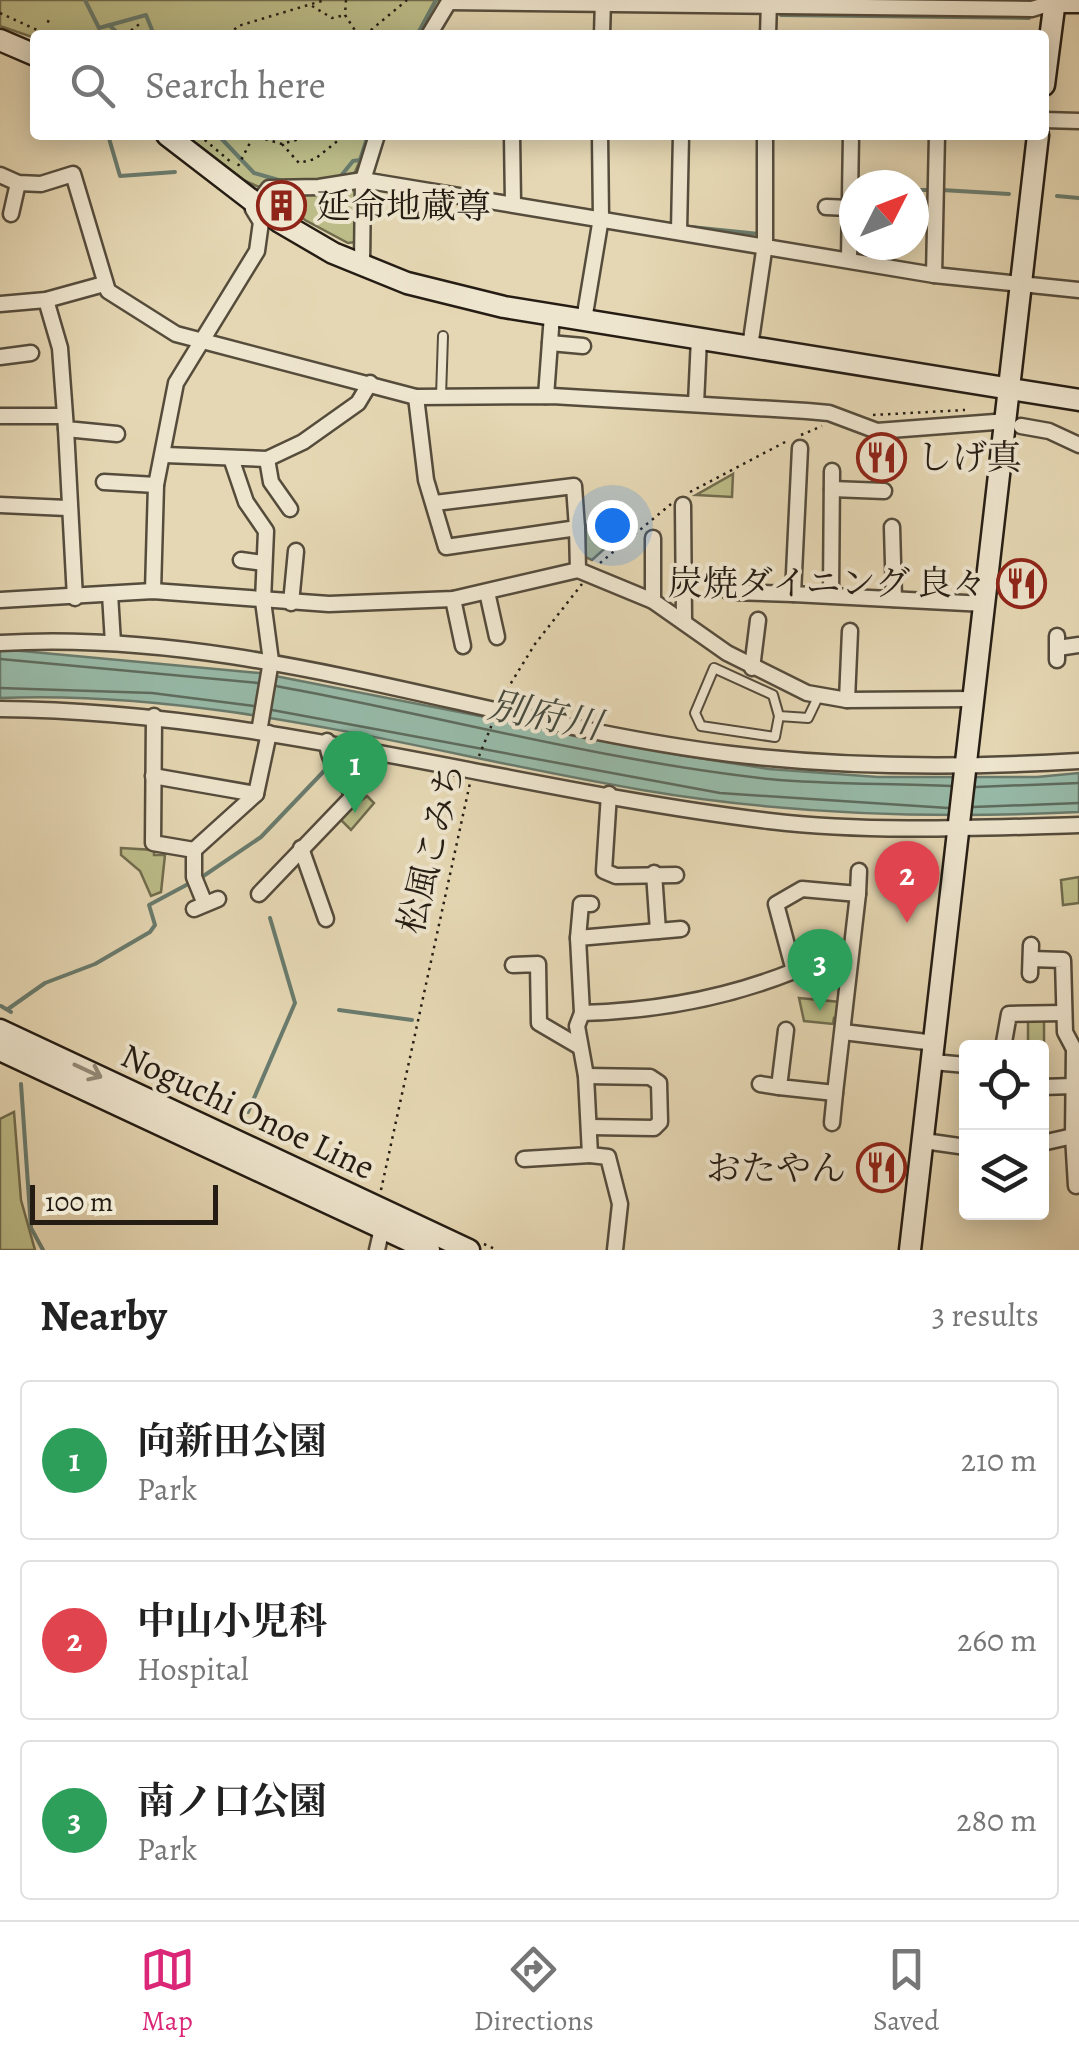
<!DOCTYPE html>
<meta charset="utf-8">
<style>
:root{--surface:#fff;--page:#f6f6f6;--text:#222;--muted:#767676;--line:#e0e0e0;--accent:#db2777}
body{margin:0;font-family:Alegreya,"Noto Serif JP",serif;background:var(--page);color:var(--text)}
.controls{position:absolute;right:30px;bottom:30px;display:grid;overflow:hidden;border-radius:10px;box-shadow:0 5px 25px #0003}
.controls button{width:90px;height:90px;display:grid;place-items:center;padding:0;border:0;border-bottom:2px solid var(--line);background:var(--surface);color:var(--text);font:50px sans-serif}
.compass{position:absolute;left:839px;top:170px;width:90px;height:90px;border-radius:50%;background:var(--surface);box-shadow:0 5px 25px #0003;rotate:48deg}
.scale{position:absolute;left:30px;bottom:25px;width:188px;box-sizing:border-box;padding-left:10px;border:5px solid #251d14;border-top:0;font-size:28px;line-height:35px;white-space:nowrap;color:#251d14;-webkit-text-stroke:8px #eee5ce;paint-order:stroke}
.you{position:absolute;left:612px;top:525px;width:35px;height:35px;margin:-25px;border:8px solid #fff;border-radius:50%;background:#1a73e8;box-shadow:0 0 0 15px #1a73e833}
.badge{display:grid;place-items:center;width:65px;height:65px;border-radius:50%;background:var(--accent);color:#fff;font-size:32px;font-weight:700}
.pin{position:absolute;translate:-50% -82px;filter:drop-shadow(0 2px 5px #0008)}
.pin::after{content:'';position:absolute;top:52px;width:35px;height:30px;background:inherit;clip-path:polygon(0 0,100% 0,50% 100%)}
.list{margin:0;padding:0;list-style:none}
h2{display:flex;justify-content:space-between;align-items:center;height:130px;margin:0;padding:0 40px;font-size:42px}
h2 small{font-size:32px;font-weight:400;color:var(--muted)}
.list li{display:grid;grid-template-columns:65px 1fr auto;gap:30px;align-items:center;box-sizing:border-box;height:160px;margin:0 20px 20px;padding:0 20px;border:2px solid var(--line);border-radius:10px}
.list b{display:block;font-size:38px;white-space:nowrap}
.list p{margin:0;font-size:32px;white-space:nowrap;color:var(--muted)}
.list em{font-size:32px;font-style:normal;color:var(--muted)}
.icon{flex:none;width:55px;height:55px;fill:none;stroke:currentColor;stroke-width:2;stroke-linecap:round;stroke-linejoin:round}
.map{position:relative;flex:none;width:1079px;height:1250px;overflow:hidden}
.search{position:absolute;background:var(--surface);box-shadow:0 5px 25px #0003;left:30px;right:30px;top:30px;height:110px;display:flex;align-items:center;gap:25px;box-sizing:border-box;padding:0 35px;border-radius:10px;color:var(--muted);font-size:38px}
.sheet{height:670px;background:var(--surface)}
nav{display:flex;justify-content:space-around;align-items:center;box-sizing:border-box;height:140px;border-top:2px solid var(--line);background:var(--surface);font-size:28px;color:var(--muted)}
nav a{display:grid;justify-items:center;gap:5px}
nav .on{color:var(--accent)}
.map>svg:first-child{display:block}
.green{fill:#bcbc88;stroke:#706c4e;stroke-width:2.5}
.water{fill:#97baa8;stroke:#697b6d;stroke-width:2.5}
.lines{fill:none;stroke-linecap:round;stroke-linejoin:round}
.shore{stroke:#5e6c5e;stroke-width:2.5}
.stream{stroke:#697b6d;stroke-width:4}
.lane-casing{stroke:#554c3c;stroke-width:12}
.street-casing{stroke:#554c3c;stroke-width:19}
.secondary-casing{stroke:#251d14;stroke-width:25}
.path{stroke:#251d14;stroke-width:2.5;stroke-dasharray:2.5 5;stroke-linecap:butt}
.lane{stroke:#eee5ce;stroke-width:8}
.street{stroke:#eee5ce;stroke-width:14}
.secondary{stroke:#eee5ce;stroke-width:20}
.oneway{stroke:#948b7a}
.labels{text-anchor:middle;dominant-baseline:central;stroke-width:8;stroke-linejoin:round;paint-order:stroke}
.poi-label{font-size:35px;fill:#251d14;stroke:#eee5ce;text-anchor:start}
.street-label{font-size:35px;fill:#251d14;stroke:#eee5ce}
.water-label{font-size:38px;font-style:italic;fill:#474c40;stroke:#eee5ce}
</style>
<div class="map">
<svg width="1079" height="1250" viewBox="0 0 1079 1250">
<rect width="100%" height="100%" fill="#e5d7b3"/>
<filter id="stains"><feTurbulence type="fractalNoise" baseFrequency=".002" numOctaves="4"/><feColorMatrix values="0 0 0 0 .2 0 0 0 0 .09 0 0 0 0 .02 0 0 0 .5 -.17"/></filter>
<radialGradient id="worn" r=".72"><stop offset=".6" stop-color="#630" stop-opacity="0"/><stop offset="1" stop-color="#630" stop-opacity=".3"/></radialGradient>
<g class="green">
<path d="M0,0H441L420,35L35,38L0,26Z"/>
<path d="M185,135H371L352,179L259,187L243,180Z"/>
<path d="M359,185L356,242L348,243L305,220L283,197L286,192Z"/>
<path d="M733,474L732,497L696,495Z"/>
<path d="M632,524L592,560L585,557L586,525Z"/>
<path d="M367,796L374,803L351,830L339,818Z"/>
<path d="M121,848L154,850V855H165L161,892L151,896L140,871L121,855Z"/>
<path d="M1079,877V903L1063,905L1061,880Z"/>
<path d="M799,998L840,1002L839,1019L834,1018L833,1024L804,1021Z"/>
<path d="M1028,1020H1044V1052L1042,1048H1028Z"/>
<path d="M14,1112L21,1200L35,1250H0V1119Z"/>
</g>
<path class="water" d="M0,649L260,673L679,755L769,769L878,777H1037L1079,773V812C932,819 788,815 642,790C430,754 217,689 0,698Z"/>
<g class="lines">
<g class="shore">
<path d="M0,659L258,683"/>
<path d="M276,686C440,716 603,761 769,779C830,785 890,783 951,786"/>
<path d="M0,688L152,693L254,706"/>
<path d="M272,710L720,793L948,808"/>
<path d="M976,787L1079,783"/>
<path d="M973,807L1079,803"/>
</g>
<g class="stream">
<path d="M85,0L99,28L146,15L154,35"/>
<path d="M781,15L1029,18"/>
<path d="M109,25L120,35"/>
<path d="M417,35L436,0"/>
<path d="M108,135L120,176L175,172"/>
<path d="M218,135L254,173L282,181"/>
<path d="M377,175L391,178"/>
<path d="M340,177L353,161L360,160L368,135"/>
<path d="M420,183L510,197"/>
<path d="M914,190H930"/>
<path d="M942,190L1009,194"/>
<path d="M1057,196L1079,198"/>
<path d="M519,199L598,212"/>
<path d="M642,220L672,224"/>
<path d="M691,227L759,234"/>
<path d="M199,879L261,837L325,770"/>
<path d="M1,1006L11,1012"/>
<path d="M8,1009L45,983L95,964L150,932L155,925L149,905L190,883"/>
<path d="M339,1010L412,1020"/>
<path d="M21,1084L31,1228L43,1250"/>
<path d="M248,1112L295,1003L270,918"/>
</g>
<defs>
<g id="lane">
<path d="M441,396L443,336"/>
<path d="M779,716L773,695L714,668L695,713L701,726L775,737L779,716L808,718L819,695"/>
</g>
<g id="street">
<path d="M449,2L1032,9L1055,2"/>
<path d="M429,35L450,0"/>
<path d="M602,35L603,0"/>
<path d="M768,35L769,1"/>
<path d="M1044,120L1079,121"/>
<path d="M512,135L513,204"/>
<path d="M0,175L18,183L41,184L73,174L108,291L176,334L416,397L552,396L807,411L829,413L877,431L1008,421"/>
<path d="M826,207L850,208"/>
<path d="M11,214L18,183"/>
<path d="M679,231L681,135"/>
<path d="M849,259L851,135"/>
<path d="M362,265L363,180L377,135"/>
<path d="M934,275L937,135"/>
<path d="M46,300L60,348L66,429L117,434"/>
<path d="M0,304L46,300L104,284"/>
<path d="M584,320L601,218L600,135"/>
<path d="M550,343L583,346"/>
<path d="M750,347L765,244V135"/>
<path d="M0,357L31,353"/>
<path d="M546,396L552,315"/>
<path d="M416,397L426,480L446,547L577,528L578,570"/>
<path d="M696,404L699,338"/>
<path d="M0,416H62"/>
<path d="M1021,426L1049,431L1079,445"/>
<path d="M66,429L75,598"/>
<path d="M800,448L793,594L985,604"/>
<path d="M165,455L267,459L303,442L358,403L370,383"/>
<path d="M267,459L271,482L290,509"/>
<path d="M232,461L246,502L266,531L263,601L271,661L259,732"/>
<path d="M104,482L156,485"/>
<path d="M832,489L884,491"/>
<path d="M435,503L574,486L577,528"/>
<path d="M0,505L67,508"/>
<path d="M683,505L684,621"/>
<path d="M892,527L894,599"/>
<path d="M241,560L264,563"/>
<path d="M153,591L156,485L176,383L257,251L261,222L253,209L269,188L319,187L363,180L934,275L1079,290"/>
<path d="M487,592L497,637"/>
<path d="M729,592L793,594"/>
<path d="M110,594L113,643"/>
<path d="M831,595L832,471"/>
<path d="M453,599L463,646"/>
<path d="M0,600L153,591L329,604L453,599L578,570L653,601L727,653L807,693L847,700L973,699"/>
<path d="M653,601V538"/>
<path d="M291,603L296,551"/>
<path d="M1057,636V660"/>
<path d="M0,643C250,628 486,724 731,754C847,768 963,768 1079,761"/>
<path d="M1058,648L1079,645"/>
<path d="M752,668L758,620"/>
<path d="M847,700L850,631"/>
<path d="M0,709C262,711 511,790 769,821C872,833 976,828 1079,825"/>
<path d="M154,716L153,843L194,850V877L205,904"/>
<path d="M153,776L256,794"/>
<path d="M609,794L604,871L616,876L676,875"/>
<path d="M301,848L326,919"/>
<path d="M194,850L256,794L269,733"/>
<path d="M654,873L658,931"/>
<path d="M259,894L352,797C347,773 329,771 327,741"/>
<path d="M858,894L859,871"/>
<path d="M194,909L218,899"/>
<path d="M578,938L581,904H591"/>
<path d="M1031,959L1063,960L1065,1032L1074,1049L1073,1136L1042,1143"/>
<path d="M513,965L538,964L539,1023L580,1047"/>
<path d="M1030,974L1031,945"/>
<path d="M582,1013C655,1011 727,998 794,971L776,904L802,889L858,894L835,1093L779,1087L786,1030"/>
<path d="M843,1032L935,1043"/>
<path d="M1003,1048L1009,1014L1064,1013"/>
<path d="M933,1062L966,1065"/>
<path d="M586,1076L650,1077L659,1083L660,1122L654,1128L590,1127"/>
<path d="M760,1084L779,1087"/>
<path d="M1042,1087L1073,1086"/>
<path d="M832,1123L835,1093"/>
<path d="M1073,1136L1076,1186"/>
<path d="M924,1141L966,1147"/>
<path d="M524,1159L590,1155"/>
<path d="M377,1250L382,1228"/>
<path d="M615,1250L620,1204L608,1157L590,1155L586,1076L577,1026L582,1013L578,938L681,929"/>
</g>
<g id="secondary">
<path d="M1055,2H1079"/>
<path d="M0,40L35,55"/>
<path d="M1044,85L1055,0"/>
<path d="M167,135L280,222L333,253L407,283L504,307L1079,400"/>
<path d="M0,1030L469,1250"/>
<path d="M0,1050L429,1250"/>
<path d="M910,1250L1038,135"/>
</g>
</defs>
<use href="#lane" class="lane-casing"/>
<use href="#street" class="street-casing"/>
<use href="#secondary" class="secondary-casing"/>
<g class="path">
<path d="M346,0L345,15L358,35"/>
<path d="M312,6L332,18L345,15"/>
<path d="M0,13L48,35"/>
<path d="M47,21L50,22"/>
<path d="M125,35L142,22"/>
<path d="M229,35L238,26L325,0"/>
<path d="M365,35L407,0"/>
<path d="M199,135L232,163"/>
<path d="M251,135L282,144L313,135"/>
<path d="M282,144L299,163L315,159L345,135"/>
<path d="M238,166L253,137"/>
<path d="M873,415L965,410"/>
<path d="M801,435L822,426"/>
<path d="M690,492L789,440"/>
<path d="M600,563L671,504"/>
<path d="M503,696L535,644L582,584"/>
<path d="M479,756L493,722"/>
<path d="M381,1190L470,783"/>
<path d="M484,1244L497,1250"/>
</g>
<use href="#lane" class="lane"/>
<use href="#street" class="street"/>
<use href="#secondary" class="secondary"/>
</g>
<defs><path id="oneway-shaft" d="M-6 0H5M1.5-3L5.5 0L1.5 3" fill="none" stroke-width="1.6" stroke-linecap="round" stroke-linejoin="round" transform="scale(2.5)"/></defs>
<use class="oneway" href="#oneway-shaft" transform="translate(88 1071) rotate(25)"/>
<defs>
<symbol id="building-ring" viewBox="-11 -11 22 22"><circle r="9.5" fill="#eee5ce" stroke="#8f2418" stroke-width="1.5"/><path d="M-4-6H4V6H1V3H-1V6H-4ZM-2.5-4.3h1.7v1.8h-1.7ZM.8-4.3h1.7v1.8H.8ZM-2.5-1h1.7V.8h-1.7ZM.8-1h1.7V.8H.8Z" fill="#8f2418"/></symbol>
<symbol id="restaurant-ring" viewBox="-11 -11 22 22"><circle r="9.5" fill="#eee5ce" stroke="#8f2418" stroke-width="1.5"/><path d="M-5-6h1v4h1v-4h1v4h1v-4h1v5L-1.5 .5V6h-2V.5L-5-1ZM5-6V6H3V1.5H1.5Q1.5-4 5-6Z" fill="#8f2418"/></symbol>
</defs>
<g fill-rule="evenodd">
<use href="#building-ring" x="254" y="178" width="55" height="55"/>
<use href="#restaurant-ring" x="854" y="430" width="55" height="55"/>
<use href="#restaurant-ring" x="994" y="556" width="55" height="55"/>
<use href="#restaurant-ring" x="854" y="1140" width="55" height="55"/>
</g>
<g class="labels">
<g class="poi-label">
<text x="316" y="206">延命地蔵尊</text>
<text x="917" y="457">しげ真</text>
<text x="987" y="583" text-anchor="end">炭焼ダイニング 良々</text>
<text x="846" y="1168" text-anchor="end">おたやん</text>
</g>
<g class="street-label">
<text transform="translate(431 848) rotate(-76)">松風こみち</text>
<text transform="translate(248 1111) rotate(25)">Noguchi Onoe Line</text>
</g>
<g class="water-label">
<text transform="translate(545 715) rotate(11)">別府川</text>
</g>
</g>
<rect width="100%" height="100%" filter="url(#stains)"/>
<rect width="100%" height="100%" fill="url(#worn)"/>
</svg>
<div class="controls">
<button><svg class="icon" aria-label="locate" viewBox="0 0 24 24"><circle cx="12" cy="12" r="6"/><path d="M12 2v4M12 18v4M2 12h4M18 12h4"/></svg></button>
<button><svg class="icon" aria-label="layers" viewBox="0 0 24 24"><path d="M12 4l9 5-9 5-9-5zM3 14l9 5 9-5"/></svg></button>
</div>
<svg class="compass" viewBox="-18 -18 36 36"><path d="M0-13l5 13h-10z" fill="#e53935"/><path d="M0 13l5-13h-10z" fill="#767676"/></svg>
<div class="scale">100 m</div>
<div class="you"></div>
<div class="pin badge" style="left:355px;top:813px;background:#2e9e5b">1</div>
<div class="pin badge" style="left:907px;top:923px;background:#e0444e">2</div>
<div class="pin badge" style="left:820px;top:1011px;background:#2e9e5b">3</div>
<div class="search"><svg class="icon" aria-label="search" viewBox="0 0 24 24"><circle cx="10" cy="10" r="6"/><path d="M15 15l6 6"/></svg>Search here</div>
</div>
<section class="sheet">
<h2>Nearby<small>3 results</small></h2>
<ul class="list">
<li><span class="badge" style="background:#2e9e5b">1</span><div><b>向新田公園</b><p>Park</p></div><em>210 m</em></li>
<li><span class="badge" style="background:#e0444e">2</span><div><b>中山小児科</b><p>Hospital</p></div><em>260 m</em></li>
<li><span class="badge" style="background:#2e9e5b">3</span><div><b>南ノ口公園</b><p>Park</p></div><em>280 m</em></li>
</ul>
</section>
<nav>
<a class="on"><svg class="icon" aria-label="map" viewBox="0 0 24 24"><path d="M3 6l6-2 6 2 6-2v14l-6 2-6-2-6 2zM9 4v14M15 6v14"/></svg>Map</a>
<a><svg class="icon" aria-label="directions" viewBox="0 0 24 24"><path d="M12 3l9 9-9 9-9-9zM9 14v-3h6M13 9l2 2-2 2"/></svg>Directions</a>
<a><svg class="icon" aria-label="saved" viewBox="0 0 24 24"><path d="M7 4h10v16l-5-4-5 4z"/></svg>Saved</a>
</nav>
